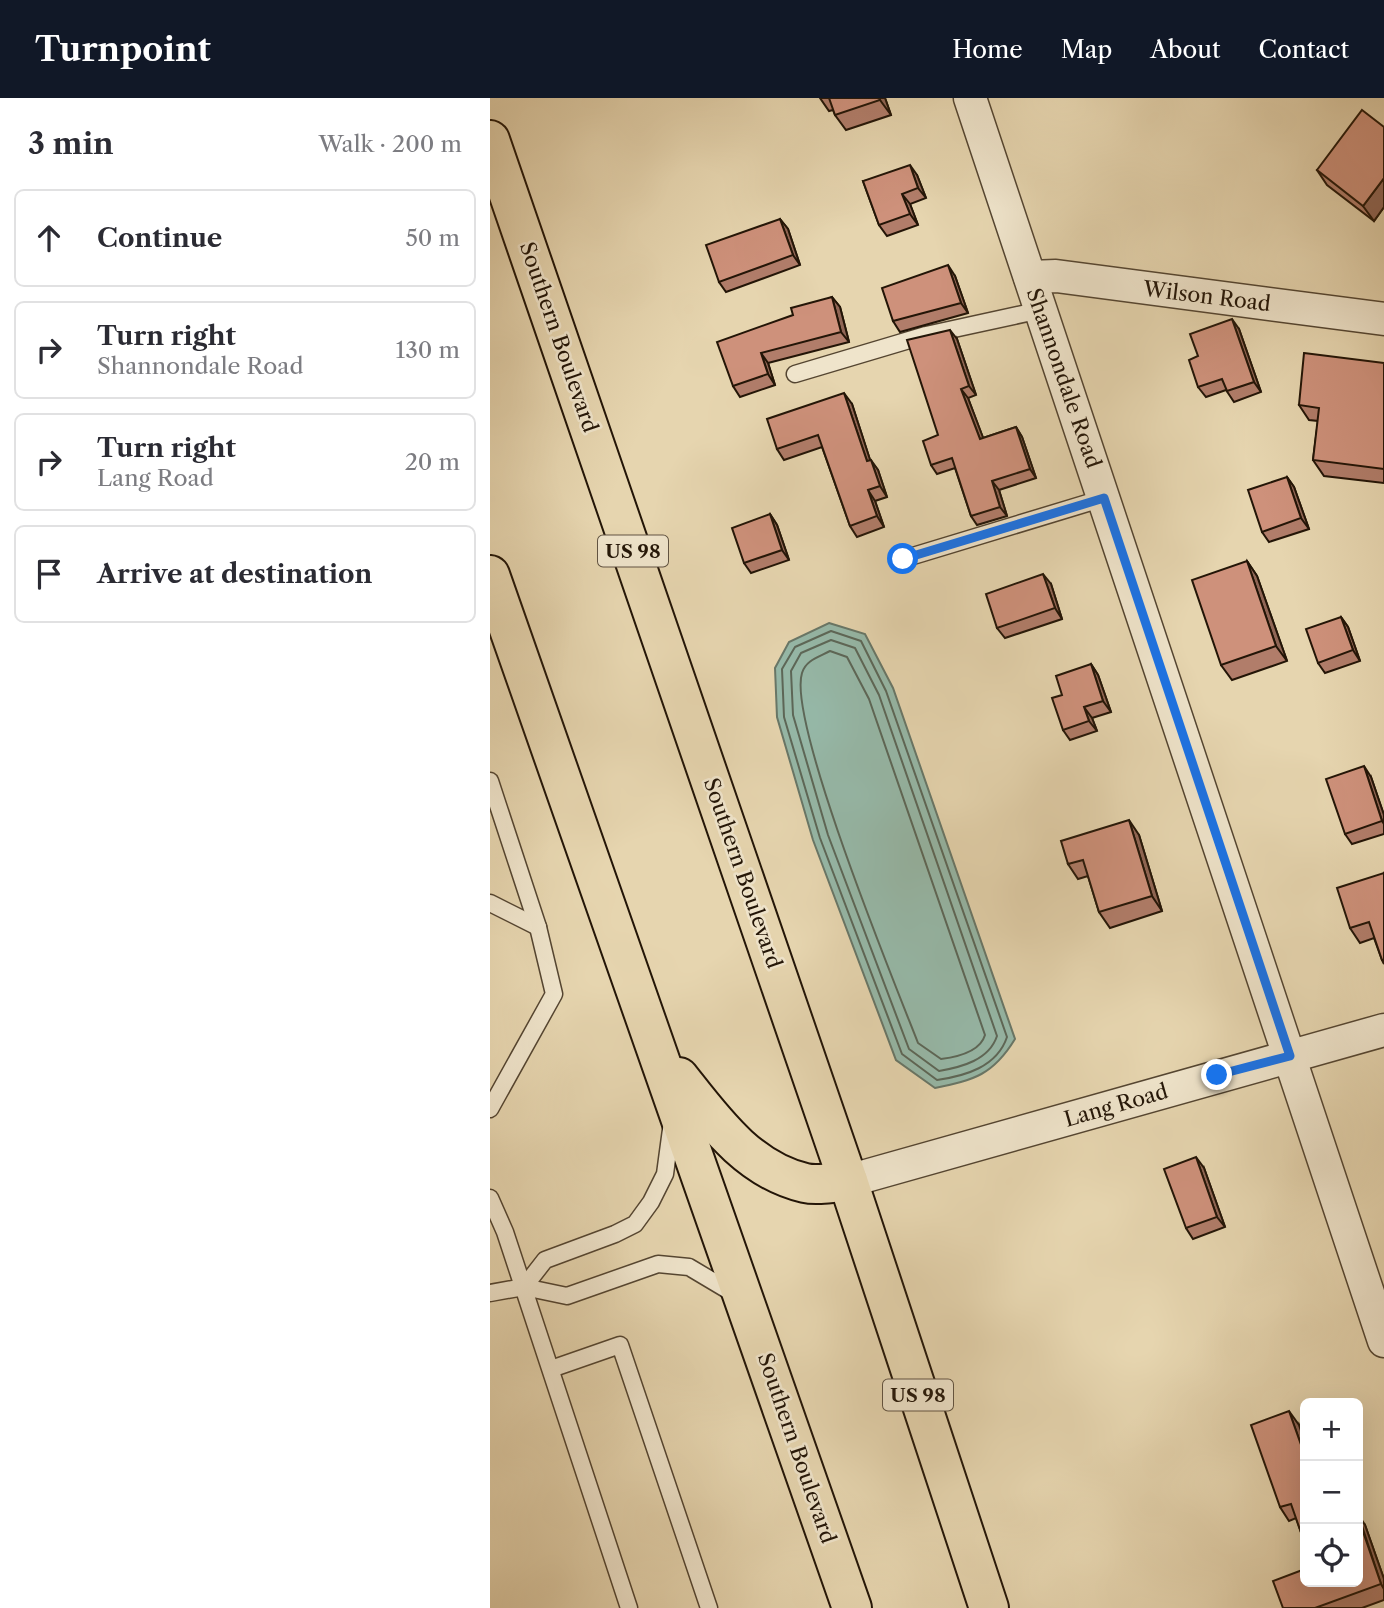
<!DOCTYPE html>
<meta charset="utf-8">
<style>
:root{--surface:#fff;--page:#f7f7f7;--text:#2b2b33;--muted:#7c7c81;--line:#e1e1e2;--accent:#111827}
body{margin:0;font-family:"Libre Caslon Text",serif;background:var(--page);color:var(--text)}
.controls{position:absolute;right:21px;bottom:21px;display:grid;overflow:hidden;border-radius:10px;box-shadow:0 7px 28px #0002}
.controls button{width:63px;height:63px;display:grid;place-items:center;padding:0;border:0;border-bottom:2px solid var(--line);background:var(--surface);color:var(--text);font:35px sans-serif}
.stop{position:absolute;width:21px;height:21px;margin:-16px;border:5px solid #1a73e8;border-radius:50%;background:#fff}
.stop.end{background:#1a73e8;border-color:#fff;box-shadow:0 2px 7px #0008}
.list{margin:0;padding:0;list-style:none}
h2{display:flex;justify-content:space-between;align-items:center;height:91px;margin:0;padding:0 28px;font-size:30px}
h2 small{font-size:23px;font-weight:400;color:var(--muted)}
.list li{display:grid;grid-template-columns:46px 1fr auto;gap:21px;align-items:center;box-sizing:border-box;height:98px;margin:0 14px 14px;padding:0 14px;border:2px solid var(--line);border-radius:10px}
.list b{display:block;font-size:26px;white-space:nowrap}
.list p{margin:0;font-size:23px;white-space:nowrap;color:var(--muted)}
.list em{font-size:23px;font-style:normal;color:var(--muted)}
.icon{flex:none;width:38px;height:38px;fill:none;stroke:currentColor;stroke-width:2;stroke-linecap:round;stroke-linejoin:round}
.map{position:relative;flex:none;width:894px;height:1510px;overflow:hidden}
header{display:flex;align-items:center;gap:42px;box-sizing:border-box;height:98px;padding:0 35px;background:var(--accent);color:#fff}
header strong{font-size:33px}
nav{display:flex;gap:38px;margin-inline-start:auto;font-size:24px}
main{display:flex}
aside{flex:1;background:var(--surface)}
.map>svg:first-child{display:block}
.water{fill:#96b9a9;stroke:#687768;stroke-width:2}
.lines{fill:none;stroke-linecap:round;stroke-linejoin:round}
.shore{stroke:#5c6758;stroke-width:2}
.service-casing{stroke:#544531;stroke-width:19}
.minor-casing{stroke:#544531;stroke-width:35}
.trunk-casing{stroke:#231507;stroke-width:42}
.service{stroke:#efe4cb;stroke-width:16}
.minor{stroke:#efe4cb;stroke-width:32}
.trunk{stroke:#e6d5af;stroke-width:38}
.wall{fill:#b17d6a;stroke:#231507;stroke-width:2}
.shaded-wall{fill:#906656;stroke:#231507;stroke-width:2}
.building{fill:#ce917b;stroke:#231507;stroke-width:2}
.route{stroke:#1a73e8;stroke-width:9}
.labels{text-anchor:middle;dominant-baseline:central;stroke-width:5;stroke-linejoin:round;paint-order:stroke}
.shield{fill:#efe4cb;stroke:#605342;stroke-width:2}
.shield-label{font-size:19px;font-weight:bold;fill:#231507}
.street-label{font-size:21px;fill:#231507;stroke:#efe4cb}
</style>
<header>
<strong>Turnpoint</strong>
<nav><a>Home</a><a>Map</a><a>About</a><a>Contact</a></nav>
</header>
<main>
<aside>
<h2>3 min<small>Walk · 200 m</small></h2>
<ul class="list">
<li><svg class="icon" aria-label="ahead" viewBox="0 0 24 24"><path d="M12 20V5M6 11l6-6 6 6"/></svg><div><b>Continue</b></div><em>50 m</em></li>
<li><svg class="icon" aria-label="right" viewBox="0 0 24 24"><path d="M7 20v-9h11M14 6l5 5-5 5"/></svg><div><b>Turn right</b><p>Shannondale Road</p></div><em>130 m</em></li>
<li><svg class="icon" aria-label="right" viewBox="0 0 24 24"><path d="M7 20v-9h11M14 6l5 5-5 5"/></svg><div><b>Turn right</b><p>Lang Road</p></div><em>20 m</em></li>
<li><svg class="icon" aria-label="arrive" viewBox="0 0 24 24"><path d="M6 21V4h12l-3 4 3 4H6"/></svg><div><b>Arrive at destination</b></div></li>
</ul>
</aside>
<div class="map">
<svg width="894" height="1510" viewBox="0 0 894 1510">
<rect width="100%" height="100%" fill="#e6d5af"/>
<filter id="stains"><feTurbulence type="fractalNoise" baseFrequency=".00286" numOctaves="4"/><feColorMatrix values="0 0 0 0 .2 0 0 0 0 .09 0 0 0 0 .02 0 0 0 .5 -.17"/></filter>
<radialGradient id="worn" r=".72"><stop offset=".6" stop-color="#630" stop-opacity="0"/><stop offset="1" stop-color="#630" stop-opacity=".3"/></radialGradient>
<path class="water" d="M339,525L375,536L403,590L525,941C503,977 484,982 445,990L406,962L323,742L287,619L285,570L299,544Z"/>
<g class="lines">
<g class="shore">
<path d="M341,533L371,543L396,593L517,939C507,969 475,978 447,982L412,956L330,740L294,619L292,571L305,549Z"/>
<path d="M341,542L365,550L389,597L507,938C499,962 472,969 449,973L419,951L338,737L303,617L301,573L311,555Z"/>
<path d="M340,553L357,559L379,601L495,937C490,954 467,959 451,961L428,945C405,886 297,623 312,575C316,562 329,559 340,553Z"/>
</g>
<defs>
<g id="service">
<path d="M305,276L436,237L551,212"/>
<path d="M413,461L614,400"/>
<path d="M0,683L48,829L64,896L0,1011"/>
<path d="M0,805L48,829"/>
<path d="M0,1100L15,1134L139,1510"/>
<path d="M34,1189L55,1162L125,1136L145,1126L161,1104L175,1076L182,1024"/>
<path d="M0,1195L34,1189L77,1198L168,1166L199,1169L246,1197"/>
<path d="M61,1271L130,1247L219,1510"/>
</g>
<g id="minor">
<path d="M480,0L894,1243"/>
<path d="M540,179L566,178L894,221"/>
<path d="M358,1083L894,932"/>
</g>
<g id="trunk">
<path d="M0,42L358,1083L499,1510"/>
<path d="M0,477L362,1510"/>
<path d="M189,979C223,1022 258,1072 315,1085C328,1088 345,1084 358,1083"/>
</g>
</defs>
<use href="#service" class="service-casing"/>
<use href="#minor" class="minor-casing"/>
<use href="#trunk" class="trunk-casing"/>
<use href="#service" class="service"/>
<use href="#minor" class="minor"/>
<use href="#trunk" class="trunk"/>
</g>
<g class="wall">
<path d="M330,0H395L401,17L356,32L345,17L343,12L339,13Z"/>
<path d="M894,29V109L884,123L837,87L827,72Z"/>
<path d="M427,77L436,100L420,106L428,127L397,138L389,127L373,83Z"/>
<path d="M290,121L298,131L310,167L236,194L229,184Z"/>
<path d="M465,178L478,215L410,234L403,223Z"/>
<path d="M342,199L350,209L359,244L278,265L285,287L250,299L243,288L303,217Z"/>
<path d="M749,231L771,294L744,304L736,292L716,299L708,289V258Z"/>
<path d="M467,241L486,297L478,300L493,340L526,329L532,339L546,380L509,392L517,418L487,427L481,418L465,370L447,376L441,367L448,337Z"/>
<path d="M894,265V385L834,378L823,362L828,323L819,322L809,307Z"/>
<path d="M362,306L380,362L388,372L397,399L385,403L394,429L367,439L360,428L332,349L294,362L287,351Z"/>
<path d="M797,379L804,389L819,431L779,444L772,434Z"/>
<path d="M280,416L287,427L299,462L261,475L254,465Z"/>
<path d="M757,463L767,478L797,563L742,582L731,567Z"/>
<path d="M561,486L572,521L515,540L507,530Z"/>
<path d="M851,519L858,529L870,563L835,575L828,565Z"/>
<path d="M601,566L608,577L621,614L602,620L607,633L580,642L573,632L572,597Z"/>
<path d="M881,679L894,717V736L862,746L855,736Z"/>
<path d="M649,737L672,813L620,830L609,814L598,778L588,781L578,766Z"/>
<path d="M894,775V866L892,862L884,840L870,845L860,830Z"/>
<path d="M714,1070L735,1129L703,1141L696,1130Z"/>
<path d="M809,1327L815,1345V1446L806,1420L799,1423L790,1409Z"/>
<path d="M875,1427L894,1481V1502L872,1510H793L815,1484Z"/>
</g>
<g class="shaded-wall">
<path d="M389,0H395L401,17L390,2Z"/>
<path d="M420,67L427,77L436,100L428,90Z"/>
<path d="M894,80V109L884,123L873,108Z"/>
<path d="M412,96L420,106L428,127L420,116Z"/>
<path d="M290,121L298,131L310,167L303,157Z"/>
<path d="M458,167L465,178L478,215L471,205Z"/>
<path d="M342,199L350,209L359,244L351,234Z"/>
<path d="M742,221L749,231L771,294L764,284Z"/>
<path d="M460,232L467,241L486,297L479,288Z"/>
<path d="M271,255L278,265L285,287L278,276Z"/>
<path d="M471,291L478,300L497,350L490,341Z"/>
<path d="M354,295L362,306L384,374L377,363Z"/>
<path d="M526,329L532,339L546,380L540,371Z"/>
<path d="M381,362L388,372L397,399L390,388Z"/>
<path d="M797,379L804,389L819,431L811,420Z"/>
<path d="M502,383L509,392L517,418L510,409Z"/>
<path d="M378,392L385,403L394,429L387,418Z"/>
<path d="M280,416L287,427L299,462L292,452Z"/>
<path d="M757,463L767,478L797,563L786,548Z"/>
<path d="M553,476L561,486L572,521L565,510Z"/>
<path d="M851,519L858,529L870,563L863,552Z"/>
<path d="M601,566L608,577L621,614L613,603Z"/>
<path d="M594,609L602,620L607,633L599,623Z"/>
<path d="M874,668L881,679L894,717V726L892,723Z"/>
<path d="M639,722L649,737L672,813L662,798Z"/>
<path d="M706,1059L714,1070L735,1129L727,1119Z"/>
<path d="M799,1313L809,1327L815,1345V1358Z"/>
<path d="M868,1416L875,1427L894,1481V1491L891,1486Z"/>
</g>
<g class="building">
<path d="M339,0H389L390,2L345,17Z"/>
<path d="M872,12L894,29V80L873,108L827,72Z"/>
<path d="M420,67L428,90L412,96L420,116L389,127L373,83Z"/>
<path d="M290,121L303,157L229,184L216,147Z"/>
<path d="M458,167L471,205L403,223L392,190Z"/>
<path d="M342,199L351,234L271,255L278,276L243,288L227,244L303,217L301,210Z"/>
<path d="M742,221L764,284L737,293L732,281L708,289L699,262L708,258L700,236Z"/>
<path d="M460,232L479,288L471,291L490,341L526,329L540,371L502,383L510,409L481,418L462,360L441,367L433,343L448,337L417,242Z"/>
<path d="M814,255L894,265V371L823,362L829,310L809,307Z"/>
<path d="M354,295L377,363L381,362L390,388L378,392L387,418L360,428L328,337L287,351L277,321Z"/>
<path d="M797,379L811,420L772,434L758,392Z"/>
<path d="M280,416L292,452L254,465L242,430Z"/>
<path d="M757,463L786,548L731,567L702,482Z"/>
<path d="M553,476L565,510L507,530L496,496Z"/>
<path d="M851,519L863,552L828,565L816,531Z"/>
<path d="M601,566L613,603L594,609L599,623L573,632L562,600L572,597L566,578Z"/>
<path d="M874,668L892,723L855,736L836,681Z"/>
<path d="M639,722L662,798L609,814L593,762L578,766L571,743Z"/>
<path d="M894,775V862H892L879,824L860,830L847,790Z"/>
<path d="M706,1059L727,1119L696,1130L674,1071Z"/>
<path d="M799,1313L815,1358V1446L801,1406L790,1409L761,1327Z"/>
<path d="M868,1419L891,1486L825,1510H793L783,1483L815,1471V1484H868Z"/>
</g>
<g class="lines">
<path class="route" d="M413,461L614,400L800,958L727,977"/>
</g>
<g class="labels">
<g class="shield">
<rect x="108" y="437.5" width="70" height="31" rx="5"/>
<rect x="393" y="1281.5" width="70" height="31" rx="5"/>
</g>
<g class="shield-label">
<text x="143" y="453">US 98</text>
<text x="428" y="1297">US 98</text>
</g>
<g class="street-label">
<text transform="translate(717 198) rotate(7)">Wilson Road</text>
<text transform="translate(69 239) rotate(71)">Southern Boulevard</text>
<text transform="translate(574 280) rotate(71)">Shannondale Road</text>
<text transform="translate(253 775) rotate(71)">Southern Boulevard</text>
<text transform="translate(626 1007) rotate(-16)">Lang Road</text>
<text transform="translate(307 1350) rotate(71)">Southern Boulevard</text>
</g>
</g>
<rect width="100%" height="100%" filter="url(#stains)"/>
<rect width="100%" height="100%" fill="url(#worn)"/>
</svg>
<div class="controls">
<button>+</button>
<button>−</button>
<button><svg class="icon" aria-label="locate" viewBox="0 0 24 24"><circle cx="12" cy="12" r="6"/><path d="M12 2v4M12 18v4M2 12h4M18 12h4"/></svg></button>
</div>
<div class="stop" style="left:413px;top:461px"></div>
<div class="stop end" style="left:727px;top:977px"></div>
</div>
</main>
